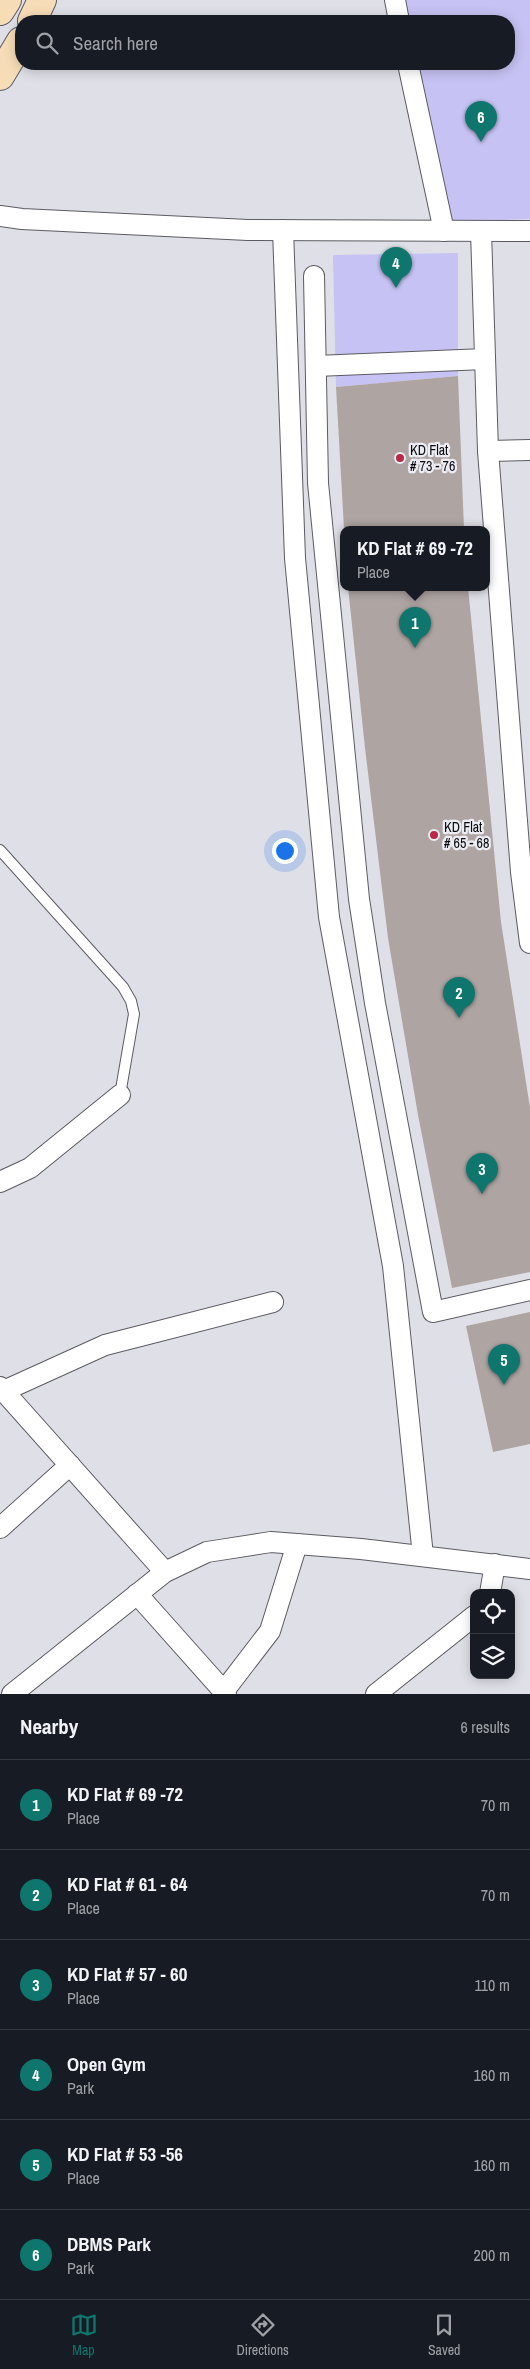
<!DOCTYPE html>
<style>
:root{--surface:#171b24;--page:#242831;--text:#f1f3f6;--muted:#9ea1a6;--line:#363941;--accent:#0f766e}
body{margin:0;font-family:"Archivo Narrow",sans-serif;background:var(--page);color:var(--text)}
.controls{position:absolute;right:15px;bottom:15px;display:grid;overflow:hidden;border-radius:10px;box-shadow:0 2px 12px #0003}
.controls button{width:45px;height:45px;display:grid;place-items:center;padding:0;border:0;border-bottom:1px solid var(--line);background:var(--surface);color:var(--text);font:25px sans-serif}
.you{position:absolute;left:284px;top:850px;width:18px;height:18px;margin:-12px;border:4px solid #fff;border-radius:50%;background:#1a73e8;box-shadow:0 0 0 8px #1a73e833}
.badge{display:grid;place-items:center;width:32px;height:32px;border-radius:50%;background:var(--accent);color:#fff;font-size:16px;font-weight:700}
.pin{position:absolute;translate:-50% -41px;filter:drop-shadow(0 1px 2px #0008)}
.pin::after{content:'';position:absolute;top:26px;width:18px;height:15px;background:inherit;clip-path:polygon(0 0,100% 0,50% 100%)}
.popup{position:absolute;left:340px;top:526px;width:150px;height:65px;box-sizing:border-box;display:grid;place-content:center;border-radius:10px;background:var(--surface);filter:drop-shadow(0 1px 4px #0005);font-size:16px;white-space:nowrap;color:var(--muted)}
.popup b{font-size:19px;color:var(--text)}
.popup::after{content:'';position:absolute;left:50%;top:100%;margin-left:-10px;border:10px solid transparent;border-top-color:var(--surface)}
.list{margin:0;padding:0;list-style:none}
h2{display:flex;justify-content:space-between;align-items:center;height:65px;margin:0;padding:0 20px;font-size:21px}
h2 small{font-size:16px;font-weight:400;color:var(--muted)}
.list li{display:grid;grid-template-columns:32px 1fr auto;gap:15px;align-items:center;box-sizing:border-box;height:90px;padding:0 20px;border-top:1px solid var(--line)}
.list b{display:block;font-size:19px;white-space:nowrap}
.list p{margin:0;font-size:16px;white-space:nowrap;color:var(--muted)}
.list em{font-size:16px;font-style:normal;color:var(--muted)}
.icon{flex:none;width:28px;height:28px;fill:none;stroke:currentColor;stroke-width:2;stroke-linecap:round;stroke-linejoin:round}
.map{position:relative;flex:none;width:530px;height:1694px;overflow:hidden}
.search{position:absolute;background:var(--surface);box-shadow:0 2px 12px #0003;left:15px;right:15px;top:15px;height:55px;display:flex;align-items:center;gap:12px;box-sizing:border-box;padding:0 18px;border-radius:20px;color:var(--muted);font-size:19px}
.sheet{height:605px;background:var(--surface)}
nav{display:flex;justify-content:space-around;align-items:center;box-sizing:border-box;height:70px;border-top:1px solid var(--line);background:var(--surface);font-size:14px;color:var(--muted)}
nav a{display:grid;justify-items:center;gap:2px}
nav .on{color:var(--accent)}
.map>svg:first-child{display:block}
.green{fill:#c6c2f3}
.building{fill:#aea5a3}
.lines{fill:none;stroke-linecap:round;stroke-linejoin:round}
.service-casing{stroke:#5c5b62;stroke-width:12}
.minor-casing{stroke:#5c5b62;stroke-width:22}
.secondary-casing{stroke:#5c5b62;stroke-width:30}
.service{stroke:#fff;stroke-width:10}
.minor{stroke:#fff;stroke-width:20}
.secondary{stroke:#f7ddb7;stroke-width:28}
.poi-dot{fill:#b92844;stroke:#ececf4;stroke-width:2}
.labels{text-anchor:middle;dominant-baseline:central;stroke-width:4.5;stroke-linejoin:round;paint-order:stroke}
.poi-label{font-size:14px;fill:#0b0b0e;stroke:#ececf4;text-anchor:start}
</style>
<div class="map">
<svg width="530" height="1694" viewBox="0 0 530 1694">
<rect width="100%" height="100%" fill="#dfdfe7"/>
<g class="green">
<path d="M400,0H530V219L449,222L414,64H509V21H405Z"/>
<path d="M458,253V376L336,387L333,255Z"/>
</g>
<g class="building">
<path d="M458,376L464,529H344L336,387Z"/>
<path d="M348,587H468L501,922L530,1108V1272L452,1288L418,1115L388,938L365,748Z"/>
<path d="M530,1312V1444L493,1452L466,1326Z"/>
</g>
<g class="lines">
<defs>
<path id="service" d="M0,850L123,987L131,1001L134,1014L120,1095"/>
<g id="minor">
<path d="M395,0L399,21"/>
<path d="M408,64L444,231"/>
<path d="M0,216L22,219L248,230L530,231"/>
<path d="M283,230L295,558L329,917L393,1266L423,1556"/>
<path d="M481,231L488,451L521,872L530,943"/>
<path d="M314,276L318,483L359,899L375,1003L433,1312L530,1290"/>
<path d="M316,366L485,359"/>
<path d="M488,451L530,450"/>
<path d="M0,1182L30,1168L120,1095"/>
<path d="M0,1387L165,1572"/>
<path d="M5,1392L8,1389L105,1345L273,1302"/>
<path d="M0,1528L70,1465"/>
<path d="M490,1593L495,1564"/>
<path d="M137,1594L226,1694"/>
<path d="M224,1691L270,1631L297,1544"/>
<path d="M12,1694L165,1572L207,1552L271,1542L361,1549L530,1569"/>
<path d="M376,1694L474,1616"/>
</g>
<g id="secondary">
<path d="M0,11L7,0"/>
<path d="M32,21L42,0"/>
<path d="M0,76L21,41"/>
</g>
</defs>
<use href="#service" class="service-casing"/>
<use href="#minor" class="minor-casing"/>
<use href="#secondary" class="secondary-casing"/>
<use href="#service" class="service"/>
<use href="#minor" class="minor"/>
<use href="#secondary" class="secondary"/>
</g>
<g class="poi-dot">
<circle cx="400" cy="458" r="5"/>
<circle cx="434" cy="835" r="5"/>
</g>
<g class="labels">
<g class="poi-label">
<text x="410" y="450">KD Flat<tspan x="410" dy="16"># 73 - 76</tspan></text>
<text x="444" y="827">KD Flat<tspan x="444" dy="16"># 65 - 68</tspan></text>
</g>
</g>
</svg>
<div class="controls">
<button><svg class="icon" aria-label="locate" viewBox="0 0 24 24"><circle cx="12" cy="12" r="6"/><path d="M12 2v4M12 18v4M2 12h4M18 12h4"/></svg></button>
<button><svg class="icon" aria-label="layers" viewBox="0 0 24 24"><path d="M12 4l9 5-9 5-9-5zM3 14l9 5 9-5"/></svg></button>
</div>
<div class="you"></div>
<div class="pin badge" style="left:415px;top:648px">1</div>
<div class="popup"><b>KD Flat # 69 -72</b>Place</div>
<div class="pin badge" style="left:459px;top:1018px">2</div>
<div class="pin badge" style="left:482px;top:1194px">3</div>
<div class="pin badge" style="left:396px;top:288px">4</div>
<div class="pin badge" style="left:504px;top:1385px">5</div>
<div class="pin badge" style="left:481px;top:142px">6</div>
<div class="search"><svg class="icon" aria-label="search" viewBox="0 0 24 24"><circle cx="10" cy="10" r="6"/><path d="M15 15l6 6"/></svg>Search here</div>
</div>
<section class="sheet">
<h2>Nearby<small>6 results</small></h2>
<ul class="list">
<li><span class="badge">1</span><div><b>KD Flat # 69 -72</b><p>Place</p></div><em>70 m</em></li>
<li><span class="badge">2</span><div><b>KD Flat # 61 - 64</b><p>Place</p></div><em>70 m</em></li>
<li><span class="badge">3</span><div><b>KD Flat # 57 - 60</b><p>Place</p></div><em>110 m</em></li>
<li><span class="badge">4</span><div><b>Open Gym</b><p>Park</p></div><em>160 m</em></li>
<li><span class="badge">5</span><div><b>KD Flat # 53 -56</b><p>Place</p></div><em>160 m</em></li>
<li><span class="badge">6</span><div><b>DBMS Park</b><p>Park</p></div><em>200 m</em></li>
</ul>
</section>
<nav>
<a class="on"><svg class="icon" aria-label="map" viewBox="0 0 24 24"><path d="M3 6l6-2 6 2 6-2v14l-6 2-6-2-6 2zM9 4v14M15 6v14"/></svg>Map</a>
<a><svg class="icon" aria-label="directions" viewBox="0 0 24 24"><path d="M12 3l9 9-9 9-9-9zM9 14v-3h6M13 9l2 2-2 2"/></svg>Directions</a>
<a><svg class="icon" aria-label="saved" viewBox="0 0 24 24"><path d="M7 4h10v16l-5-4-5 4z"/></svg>Saved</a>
</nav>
